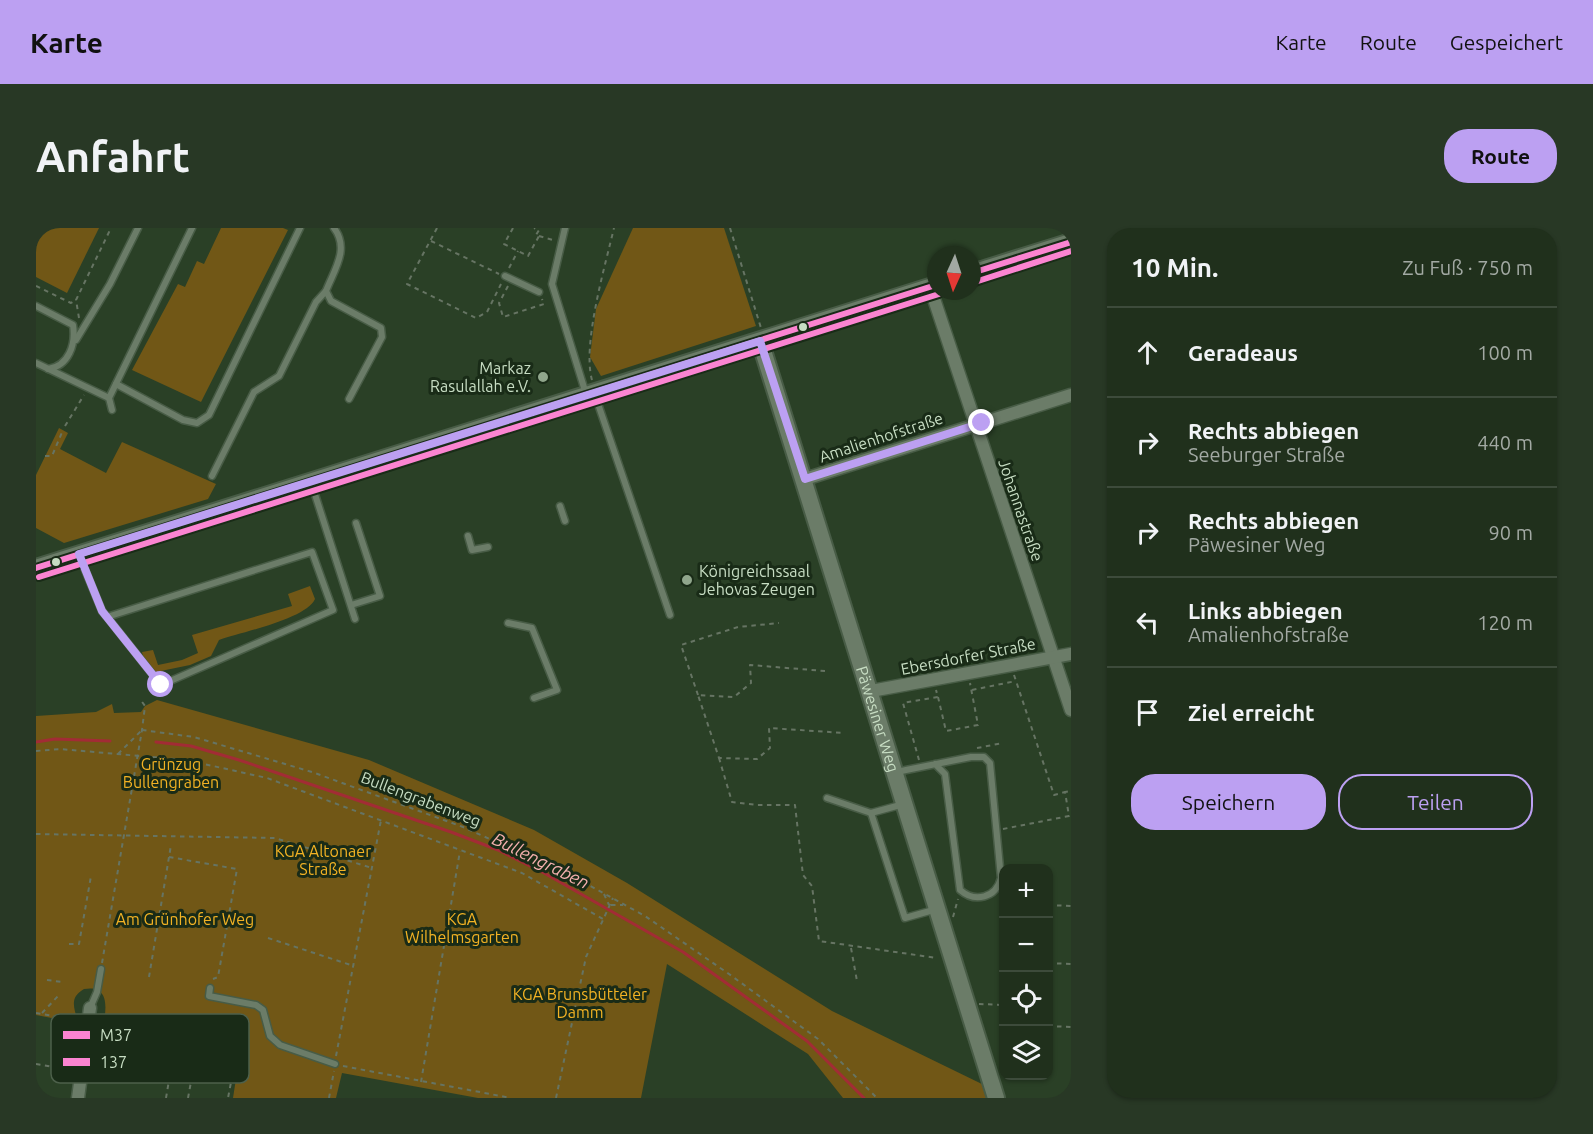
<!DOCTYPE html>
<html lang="de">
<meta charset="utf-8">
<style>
:root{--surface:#20301c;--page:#283825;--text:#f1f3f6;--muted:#a2a9a3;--line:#3d4b3b;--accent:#bca0f2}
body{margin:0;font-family:Ubuntu,sans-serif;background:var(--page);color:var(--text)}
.controls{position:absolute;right:18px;bottom:18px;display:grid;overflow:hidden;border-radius:12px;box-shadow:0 2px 4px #0004}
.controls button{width:54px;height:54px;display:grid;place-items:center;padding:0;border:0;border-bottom:2px solid var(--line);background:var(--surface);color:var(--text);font:30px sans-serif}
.compass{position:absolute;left:891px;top:18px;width:54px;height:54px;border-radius:50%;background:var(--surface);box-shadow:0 2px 4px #0004;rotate:183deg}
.stop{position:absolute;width:18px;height:18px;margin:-14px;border:4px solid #bca0f2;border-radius:50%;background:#fff}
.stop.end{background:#bca0f2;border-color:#fff;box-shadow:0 2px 6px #0008}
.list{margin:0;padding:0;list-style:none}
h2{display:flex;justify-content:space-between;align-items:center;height:78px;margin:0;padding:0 24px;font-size:26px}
h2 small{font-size:20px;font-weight:400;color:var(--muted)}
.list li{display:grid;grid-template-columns:39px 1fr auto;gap:18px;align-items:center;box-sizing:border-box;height:90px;padding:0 24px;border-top:2px solid var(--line)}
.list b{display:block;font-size:22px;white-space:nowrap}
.list p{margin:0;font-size:20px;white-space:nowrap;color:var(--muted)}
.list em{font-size:20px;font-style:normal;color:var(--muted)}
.actions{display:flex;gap:12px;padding:18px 24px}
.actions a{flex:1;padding:14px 0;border:2px solid var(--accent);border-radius:24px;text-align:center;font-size:21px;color:var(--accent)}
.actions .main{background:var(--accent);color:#111}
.icon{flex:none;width:33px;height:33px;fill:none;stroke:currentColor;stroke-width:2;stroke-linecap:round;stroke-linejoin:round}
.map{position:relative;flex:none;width:1035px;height:870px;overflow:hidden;border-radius:24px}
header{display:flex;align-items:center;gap:36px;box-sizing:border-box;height:84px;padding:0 30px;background:var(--accent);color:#111}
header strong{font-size:28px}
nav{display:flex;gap:33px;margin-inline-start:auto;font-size:21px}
.intro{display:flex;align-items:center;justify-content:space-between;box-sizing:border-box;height:144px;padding:0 36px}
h1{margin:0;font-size:42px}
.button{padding:15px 27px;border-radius:24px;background:var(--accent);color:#111;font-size:21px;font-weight:700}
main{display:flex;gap:36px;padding:0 36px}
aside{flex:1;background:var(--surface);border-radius:24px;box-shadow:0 2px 4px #0004}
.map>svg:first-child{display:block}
.green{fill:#715716}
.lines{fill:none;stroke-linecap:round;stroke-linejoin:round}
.stream{stroke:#a22c35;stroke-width:3}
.lane-casing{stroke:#485c46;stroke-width:9}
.street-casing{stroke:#485c46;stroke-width:15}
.secondary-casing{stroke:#485c46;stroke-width:20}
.path{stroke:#667463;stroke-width:2;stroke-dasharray:4.5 4.5;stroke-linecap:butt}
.lane{stroke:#6b7c68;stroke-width:6}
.street{stroke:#6b7c68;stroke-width:12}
.secondary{stroke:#6b7c68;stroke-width:16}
.bus-1-casing{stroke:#192b17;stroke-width:10}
.bus-2-casing{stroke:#192b17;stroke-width:10}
.bus-1{stroke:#fb84d1;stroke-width:6}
.bus-2{stroke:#fb84d1;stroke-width:6}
.route{stroke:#bca0f2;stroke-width:8}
.bus-dot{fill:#c7ddc3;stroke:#192b17;stroke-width:2}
.poi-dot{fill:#90a68c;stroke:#192b17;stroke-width:2}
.labels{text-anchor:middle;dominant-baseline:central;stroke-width:6;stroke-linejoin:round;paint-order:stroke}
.poi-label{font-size:16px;fill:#c7ddc3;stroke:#192b17;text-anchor:end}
.street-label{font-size:16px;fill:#c7ddc3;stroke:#192b17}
.park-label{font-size:16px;fill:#f2b224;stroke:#192b17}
.water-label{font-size:18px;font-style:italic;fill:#f4b0ae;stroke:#192b17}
.key{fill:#192b17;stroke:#4d604b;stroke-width:1.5}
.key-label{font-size:16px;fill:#c7ddc3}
</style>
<header>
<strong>Karte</strong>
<nav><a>Karte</a><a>Route</a><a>Gespeichert</a></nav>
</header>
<div class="intro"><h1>Anfahrt</h1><a class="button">Route</a></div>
<main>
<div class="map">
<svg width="1035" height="870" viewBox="0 0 1035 870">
<rect width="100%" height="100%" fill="#2a4026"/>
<g class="green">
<path d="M0,0H63L31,65L0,49Z"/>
<path d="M185,0H247L252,2L165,174L96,142L142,56L149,59L161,33L168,36Z"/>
<path d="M597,0H688L720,98L565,148L554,129L560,81Z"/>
<path d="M23,200L32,205L24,221L70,245L86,214L180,256L172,271L28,315L0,300V247Z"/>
<path d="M274,358L279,371C270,391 206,404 183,412L175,428L154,437L120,444L108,432L106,424L117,422L122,437L146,432L162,425L156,407L256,378L252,366Z"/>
<path d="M121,472L333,532L498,602L591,655L796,783L950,858L953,870H807L772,826L631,736L605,870H442L306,845L300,870H197L204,825L67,799C70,783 75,756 48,761C32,770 39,781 42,795L0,787V488L60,484L76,476L78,485L105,484L109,478Z"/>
</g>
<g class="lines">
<g class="stream">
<path d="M0,514L19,511L74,513"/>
<path d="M120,514L155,518L203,532L415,604L462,622L508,645L647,724L771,813L828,870"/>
</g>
<defs>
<g id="lane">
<path d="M298,0C314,21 298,42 290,63L295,73L345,100L346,109L313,171"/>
<path d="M529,0L516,56L550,166"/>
<path d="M469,48L503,64"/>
<path d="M0,78L37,97C40,116 33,138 12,141"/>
<path d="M40,112L74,56L102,0"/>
<path d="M0,135L73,170"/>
<path d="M80,156L147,192L161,195L173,187L264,0"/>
<path d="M559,167L634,387"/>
<path d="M76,182L73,170L156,0"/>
<path d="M176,248L218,164L243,148L280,74L290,63"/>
<path d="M275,254L319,391"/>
<path d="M524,278L529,293"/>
<path d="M432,308L436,322L452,319"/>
<path d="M43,327L66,383L71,389L125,457L297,382L276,324L71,389"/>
<path d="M315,377L344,368L320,295"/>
<path d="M472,395L496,400L521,462L498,470"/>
<path d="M861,544L870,542L935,529H948L954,535L965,650C960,670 939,675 924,662L909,546L899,536"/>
<path d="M791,570L835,585"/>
<path d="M868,576L835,585L869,690L901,681"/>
<path d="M174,760L173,768L220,777L227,782L234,808L244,817L299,836"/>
<path d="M54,780L61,764L65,741"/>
</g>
<g id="street">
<path d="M894,59L1035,482"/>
<path d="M769,251L1035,167"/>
<path d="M835,463L1035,426"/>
<path d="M42,870L54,780"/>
</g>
<g id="secondary">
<path d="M936,45L1035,14"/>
<path id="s1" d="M724,113L960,870"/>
<path d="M0,340L900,57"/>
</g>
</defs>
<use href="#lane" class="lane-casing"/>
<use href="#street" class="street-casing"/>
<use href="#secondary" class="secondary-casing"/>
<g class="path">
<path d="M401,0L371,56L440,90L451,84L465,56"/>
<path d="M477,0L468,16L492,28L503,8L500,7L503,2L498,0"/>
<path d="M694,0L725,100"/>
<path d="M503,8L517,12"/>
<path d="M395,13L463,46"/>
<path d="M901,25V27"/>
<path d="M473,40L482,23"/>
<path d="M0,58L35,75L40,72"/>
<path d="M472,58L463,75L467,89L508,76L506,71"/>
<path d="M43,90L40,72L75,0"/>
<path d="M556,152C546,117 569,38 578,0"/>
<path d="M29,198L48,167"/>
<path d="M9,228H16L27,202"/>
<path d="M789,443L714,437L715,455L698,469L662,467L683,530L721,531L734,520L733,500L808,505"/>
<path d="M978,447L1018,567L1029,564"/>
<path d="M936,462L980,453"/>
<path d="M662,467L645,417L702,399L743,395"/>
<path d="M902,469L910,503L942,497L934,455"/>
<path d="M106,502L158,509L276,544L427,599L538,649L609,688L693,746L782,811L841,870"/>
<path d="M941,520L967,515"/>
<path d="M0,523L24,521L150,532L231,550L486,645L567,691"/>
<path d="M82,526L106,502"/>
<path d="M683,530L696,574L721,577H759L767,647L776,658L783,713L901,730"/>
<path d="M883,532L867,475L902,469L900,462"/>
<path d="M967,601L1033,588L1029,564L1035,563"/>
<path d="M0,606L239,610L336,640"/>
<path d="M133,629L201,641L182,749L177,751"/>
<path d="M568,666L573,677"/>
<path d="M575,677H587"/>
<path d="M1012,677L1035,678"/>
<path d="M917,689L922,671"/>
<path d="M232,710L318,738"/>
<path d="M33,716H43L55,648"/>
<path d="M815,720L821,753"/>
<path d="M66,735L106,502L109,478L104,471"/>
<path d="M1012,735L1035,736"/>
<path d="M113,749L135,617"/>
<path d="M11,752L26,754"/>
<path d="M943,776L968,777"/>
<path d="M0,785L41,792"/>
<path d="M6,785L24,766"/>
<path d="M1012,798L1035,799"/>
<path d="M64,801L139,817"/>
<path d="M300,828L345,592"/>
<path d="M0,836L18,839"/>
<path d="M307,838L475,870"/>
<path d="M385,854L424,623"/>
<path d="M130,870L139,817L200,828L192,870"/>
<path d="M152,870L161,821"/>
<path d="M293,870L298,843"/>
<path d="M520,870L550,729L577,670"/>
</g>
<use href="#lane" class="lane"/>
<use href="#street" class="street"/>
<use href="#secondary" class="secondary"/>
<defs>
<g id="bus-1">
<path d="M936,45L1035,14"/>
<path d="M0,340L900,57"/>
</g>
<g id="bus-2">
<path d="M939,54L1035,23"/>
<path d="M3,349L903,66"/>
</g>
</defs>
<use href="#bus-1" class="bus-1-casing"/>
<use href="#bus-2" class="bus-2-casing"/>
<use href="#bus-1" class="bus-1"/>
<use href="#bus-2" class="bus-2"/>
</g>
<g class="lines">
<path class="route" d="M125,457L66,383L43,326L724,113L769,251L946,195"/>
</g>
<g class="bus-dot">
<circle cx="767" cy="99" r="5"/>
<circle cx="20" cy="334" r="5"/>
</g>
<g class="poi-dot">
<circle cx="507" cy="149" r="6"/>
<circle cx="651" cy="352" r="6"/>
</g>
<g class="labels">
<g class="poi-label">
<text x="495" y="140">Markaz<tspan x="495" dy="18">Rasulallah e.V.</tspan></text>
<text x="663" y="343" text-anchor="start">Königreichssaal<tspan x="663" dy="18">Jehovas Zeugen</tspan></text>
</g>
<g class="street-label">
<text transform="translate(845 209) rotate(-18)">Amalienhofstraße</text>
<text transform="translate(985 282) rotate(71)">Johannastraße</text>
<text transform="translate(932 428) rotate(-11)">Ebersdorfer Straße</text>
<text stroke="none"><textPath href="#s1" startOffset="396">Päwesiner Weg</textPath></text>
<text transform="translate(385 571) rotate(21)">Bullengrabenweg</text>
</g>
<g class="park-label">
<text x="135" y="536">Grünzug<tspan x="135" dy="18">Bullengraben</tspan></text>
<text x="287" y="623">KGA Altonaer<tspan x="287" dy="18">Straße</tspan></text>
<text x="149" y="691">Am Grünhofer Weg</text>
<text x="426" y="691">KGA<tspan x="426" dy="18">Wilhelmsgarten</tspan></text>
<text x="544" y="766">KGA Brunsbütteler<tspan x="544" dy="18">Damm</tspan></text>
</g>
<g class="water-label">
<text transform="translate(505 632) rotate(26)">Bullengraben</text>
</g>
</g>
<rect x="15" y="786" width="198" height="69" rx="9" class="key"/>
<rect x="27" y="803" width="27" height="8" fill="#fb84d1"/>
<rect x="27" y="830" width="27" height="8" fill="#fb84d1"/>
<g class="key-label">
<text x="64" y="813">M37</text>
<text x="64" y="840">137</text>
</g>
</svg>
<div class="controls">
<button>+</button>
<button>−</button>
<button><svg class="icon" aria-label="locate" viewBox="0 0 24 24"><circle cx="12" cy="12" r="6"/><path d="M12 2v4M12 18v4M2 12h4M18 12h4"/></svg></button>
<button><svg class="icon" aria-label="layers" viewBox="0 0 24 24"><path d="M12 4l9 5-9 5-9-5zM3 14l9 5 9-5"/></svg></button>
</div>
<svg class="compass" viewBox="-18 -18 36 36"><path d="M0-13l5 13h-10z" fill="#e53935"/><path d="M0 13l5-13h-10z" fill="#a2a9a3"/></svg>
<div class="stop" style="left:125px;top:457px"></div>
<div class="stop end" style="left:946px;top:195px"></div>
</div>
<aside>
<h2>10 Min.<small>Zu Fuß · 750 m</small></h2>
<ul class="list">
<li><svg class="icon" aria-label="ahead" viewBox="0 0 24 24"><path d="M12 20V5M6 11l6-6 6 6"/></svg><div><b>Geradeaus</b></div><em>100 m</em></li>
<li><svg class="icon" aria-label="right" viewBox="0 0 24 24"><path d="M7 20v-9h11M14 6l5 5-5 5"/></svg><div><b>Rechts abbiegen</b><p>Seeburger Straße</p></div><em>440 m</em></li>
<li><svg class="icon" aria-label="right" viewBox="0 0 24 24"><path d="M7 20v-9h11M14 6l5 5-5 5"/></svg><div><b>Rechts abbiegen</b><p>Päwesiner Weg</p></div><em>90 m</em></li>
<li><svg class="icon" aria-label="left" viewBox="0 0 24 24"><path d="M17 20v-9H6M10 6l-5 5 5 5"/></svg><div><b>Links abbiegen</b><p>Amalienhofstraße</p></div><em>120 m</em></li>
<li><svg class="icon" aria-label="arrive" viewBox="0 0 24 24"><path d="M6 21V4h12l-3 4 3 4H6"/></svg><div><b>Ziel erreicht</b></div></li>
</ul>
<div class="actions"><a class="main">Speichern</a><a>Teilen</a></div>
</aside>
</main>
